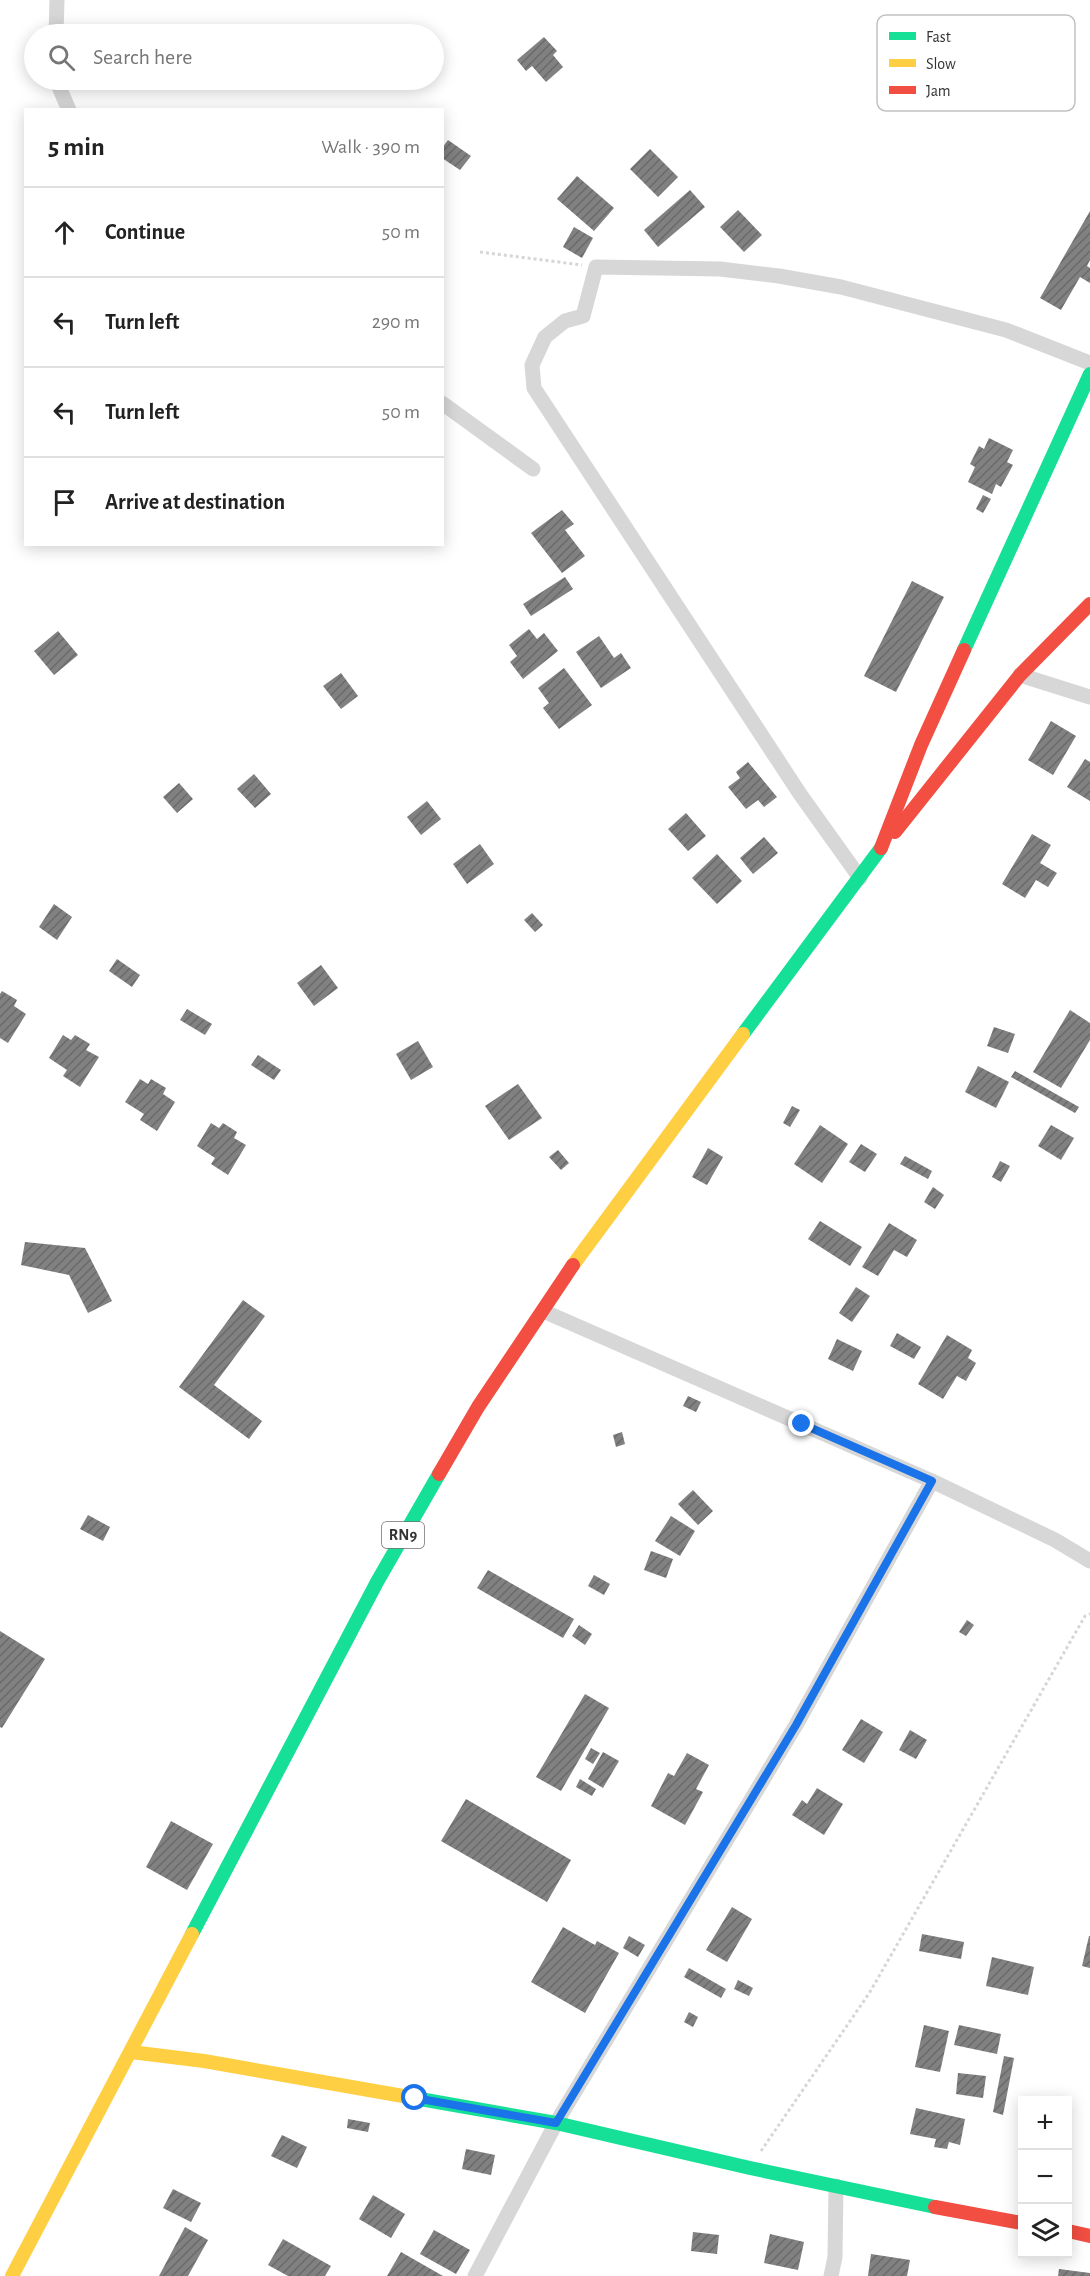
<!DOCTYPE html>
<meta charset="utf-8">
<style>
:root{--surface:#fff;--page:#f6f6f6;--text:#222;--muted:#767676;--line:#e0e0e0}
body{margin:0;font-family:"Alegreya Sans",sans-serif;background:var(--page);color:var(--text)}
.controls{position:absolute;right:18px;bottom:18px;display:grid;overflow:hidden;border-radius:0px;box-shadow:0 3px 15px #0003}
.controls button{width:54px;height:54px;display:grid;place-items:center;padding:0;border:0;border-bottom:2px solid var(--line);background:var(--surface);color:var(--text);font:30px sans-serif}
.stop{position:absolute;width:18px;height:18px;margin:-14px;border:4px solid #1a73e8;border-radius:50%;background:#fff}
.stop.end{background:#1a73e8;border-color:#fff;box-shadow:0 2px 6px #0008}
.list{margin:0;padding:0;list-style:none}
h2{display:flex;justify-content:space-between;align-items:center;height:78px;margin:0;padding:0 24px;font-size:26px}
h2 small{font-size:20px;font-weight:400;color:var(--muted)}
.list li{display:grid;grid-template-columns:39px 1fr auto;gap:18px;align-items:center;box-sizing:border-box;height:90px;padding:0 24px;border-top:2px solid var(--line)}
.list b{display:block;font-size:22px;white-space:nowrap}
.list em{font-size:20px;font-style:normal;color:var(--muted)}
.icon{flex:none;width:33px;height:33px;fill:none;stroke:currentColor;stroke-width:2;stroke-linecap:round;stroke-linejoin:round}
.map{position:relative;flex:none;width:1090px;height:2276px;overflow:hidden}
.search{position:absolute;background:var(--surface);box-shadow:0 3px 15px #0003;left:24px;top:24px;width:420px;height:66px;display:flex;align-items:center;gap:15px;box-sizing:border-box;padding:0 21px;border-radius:33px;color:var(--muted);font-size:22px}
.panel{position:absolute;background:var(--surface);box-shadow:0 3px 15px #0003;left:24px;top:108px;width:420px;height:438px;border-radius:0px}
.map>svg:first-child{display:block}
.building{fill:url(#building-hatch)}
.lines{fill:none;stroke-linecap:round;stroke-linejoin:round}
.path{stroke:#d6d6d6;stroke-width:3;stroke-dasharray:3 3;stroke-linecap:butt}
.street{stroke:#d7d7d7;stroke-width:15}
.fast{stroke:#16e098;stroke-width:14}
.slow{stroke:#ffcf43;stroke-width:14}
.jam{stroke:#f24e42;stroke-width:14}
.route{stroke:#1a73e8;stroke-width:8}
.labels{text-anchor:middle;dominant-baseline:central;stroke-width:6;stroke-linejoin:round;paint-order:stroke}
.shield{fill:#fff;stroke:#707070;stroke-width:1.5}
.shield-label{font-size:16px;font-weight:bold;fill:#333}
.key{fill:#fff;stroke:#c2c2c2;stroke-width:1.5}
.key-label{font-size:16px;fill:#333}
</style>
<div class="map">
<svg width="1090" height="2276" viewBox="0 0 1090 2276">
<defs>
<pattern id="building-hatch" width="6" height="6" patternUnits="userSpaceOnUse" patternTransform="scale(1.5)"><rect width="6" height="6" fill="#818181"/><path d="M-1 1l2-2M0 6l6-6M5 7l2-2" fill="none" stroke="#6a6a6a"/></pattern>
</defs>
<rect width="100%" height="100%" fill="#fff"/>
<g class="building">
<path d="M544,37L557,51L553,55L563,67L546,82L532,66L526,71L517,60Z"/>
<path d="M448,140L471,156L460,170L442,158V148Z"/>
<path d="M650,149L678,177L658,197L630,169Z"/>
<path d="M577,176L614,208L594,231L557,199Z"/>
<path d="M690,190L705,207L658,247L644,230Z"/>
<path d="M738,210L762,235L744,252L720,227Z"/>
<path d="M1090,211V260L1087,266L1090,268V283L1080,277L1061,310L1040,298Z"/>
<path d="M574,227L593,238L582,258L563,247Z"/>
<path d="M989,438L1013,450L1007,462L1013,465L1001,487L996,484L992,494L968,482L975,467L970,464L979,446L984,449Z"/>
<path d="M983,495L991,499L983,513L976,509Z"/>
<path d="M562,510L574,524L565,530L585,556L562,573L531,533Z"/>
<path d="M565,577L573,589L531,616L523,604Z"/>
<path d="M912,581L944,597L896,692L864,676Z"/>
<path d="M529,629L537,639L544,633L558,651L523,679L510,662L517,656L509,645Z"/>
<path d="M58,631L78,655L54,675L34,651Z"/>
<path d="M599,636L614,658L621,653L631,668L601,688L576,652Z"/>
<path d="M564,668L592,705L559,729L543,708L549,703L538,688Z"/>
<path d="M341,673L358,696L341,709L323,686Z"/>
<path d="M1051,721L1076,736L1053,775L1028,760Z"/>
<path d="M1085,759L1090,762V801L1067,787Z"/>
<path d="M748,762L777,797L764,807L758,800L746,809L728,787L740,778L736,772Z"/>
<path d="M254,774L271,794L255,808L237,789Z"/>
<path d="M179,783L193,799L177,813L163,797Z"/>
<path d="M427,801L441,819L421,835L407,817Z"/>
<path d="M686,813L706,836L688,851L668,829Z"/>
<path d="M1032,834L1051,845L1040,863L1057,873L1048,887L1036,880L1025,898L1002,884Z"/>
<path d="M764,837L778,853L753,874L740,858Z"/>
<path d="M480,844L494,864L467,884L453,864Z"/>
<path d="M717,854L742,881L717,904L692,878Z"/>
<path d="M54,904L72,917L57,940L39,927Z"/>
<path d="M532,913L543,925L535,932L524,920Z"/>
<path d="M117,959L140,975L132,987L109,971Z"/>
<path d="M321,965L338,988L314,1006L297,983Z"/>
<path d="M2,991L17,1000L14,1006L26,1014L8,1043L0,1038V994Z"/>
<path d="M187,1009L212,1024L205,1035L180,1020Z"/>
<path d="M1070,1010L1090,1023V1040L1061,1088L1033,1072Z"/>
<path d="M994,1027L1015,1034L1008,1053L987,1046Z"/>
<path d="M63,1035L71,1040L75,1035L90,1044L86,1050L99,1057L80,1087L63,1076L67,1070L49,1058Z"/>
<path d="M418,1041L433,1067L411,1080L396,1054Z"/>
<path d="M258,1055L281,1070L274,1080L251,1065Z"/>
<path d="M978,1066L1009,1082L996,1108L965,1092Z"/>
<path d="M1015,1071L1079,1107L1075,1113L1011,1077Z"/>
<path d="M140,1079L148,1084L151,1079L166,1088L163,1094L175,1102L157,1131L140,1120L144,1114L125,1102Z"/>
<path d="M518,1084L542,1118L509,1140L485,1106Z"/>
<path d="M792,1106L800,1110L790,1127L783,1123Z"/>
<path d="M211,1123L219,1128L223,1123L237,1132L234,1138L246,1145L228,1175L211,1164L215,1158L197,1146Z"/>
<path d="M820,1125L848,1144L822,1183L794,1164Z"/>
<path d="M1051,1125L1074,1138L1061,1160L1038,1146Z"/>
<path d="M861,1144L877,1154L865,1172L849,1162Z"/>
<path d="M708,1148L723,1157L707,1185L692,1177Z"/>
<path d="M558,1150L569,1163L561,1170L549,1157Z"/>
<path d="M905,1156L932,1171L928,1179L900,1164Z"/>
<path d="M1000,1161L1010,1166L1001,1182L992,1177Z"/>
<path d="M933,1187L944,1195L935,1209L924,1202Z"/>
<path d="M820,1221L862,1247L850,1266L808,1239Z"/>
<path d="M889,1223L917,1240L907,1257L894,1250L878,1276L862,1267Z"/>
<path d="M25,1242L85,1248L112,1301L88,1313L69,1275L21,1265Z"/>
<path d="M856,1287L870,1296L852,1322L839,1313Z"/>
<path d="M243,1300L265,1316L214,1385L262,1421L249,1439L179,1387Z"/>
<path d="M897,1333L921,1347L914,1359L890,1346Z"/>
<path d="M947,1335L972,1350L968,1358L976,1363L966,1381L957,1376L943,1399L918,1384Z"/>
<path d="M837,1339L862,1351L853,1371L828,1359Z"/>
<path d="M688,1396L701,1402L696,1412L683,1406Z"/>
<path d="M622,1432L625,1444L616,1447L613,1435Z"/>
<path d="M693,1490L713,1511L698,1525L678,1504Z"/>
<path d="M88,1515L110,1527L103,1541L80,1529Z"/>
<path d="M671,1516L695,1531L680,1556L655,1541Z"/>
<path d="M651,1551L673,1559L666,1578L644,1570Z"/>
<path d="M488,1570L574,1619L563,1638L477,1588Z"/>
<path d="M594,1575L610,1584L604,1595L588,1586Z"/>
<path d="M967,1620L974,1625L966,1636L959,1632Z"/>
<path d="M579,1625L592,1634L585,1645L572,1636Z"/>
<path d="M0,1631L45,1659L2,1728L0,1727Z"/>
<path d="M585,1694L609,1708L561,1791L536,1777Z"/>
<path d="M861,1719L883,1732L864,1763L842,1750Z"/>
<path d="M910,1730L927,1740L916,1759L899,1750Z"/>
<path d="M591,1748L600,1753L593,1764L585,1759Z"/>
<path d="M603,1752L619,1761L603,1788L588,1779Z"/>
<path d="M687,1753L709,1765L696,1789L703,1792L685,1825L651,1806L668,1773L674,1776Z"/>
<path d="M580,1779L596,1789L592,1796L576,1787Z"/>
<path d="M817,1788L843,1804L824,1835L792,1815L802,1800L807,1804Z"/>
<path d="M466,1799L571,1860L547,1902L441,1841Z"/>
<path d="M171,1821L213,1844L187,1890L146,1867Z"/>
<path d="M732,1907L752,1919L727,1962L706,1950Z"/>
<path d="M563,1927L595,1945L597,1941L619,1953L585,2013L531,1982Z"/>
<path d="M922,1934L964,1942L961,1959L919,1951Z"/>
<path d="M629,1936L645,1945L638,1957L623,1948Z"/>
<path d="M1089,1936H1090V1968L1082,1966Z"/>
<path d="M992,1957L1034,1967L1028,1995L986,1986Z"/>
<path d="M689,1968L726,1989L721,1998L684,1977Z"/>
<path d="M738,1980L753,1988L749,1996L734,1989Z"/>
<path d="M689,2012L698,2017L693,2027L684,2022Z"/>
<path d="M924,2025L949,2031L940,2072L915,2067Z"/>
<path d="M959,2025L1001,2034L997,2054L954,2045Z"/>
<path d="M1004,2056L1014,2058L1003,2115L993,2112Z"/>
<path d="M958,2073L986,2076L983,2098L956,2094Z"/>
<path d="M916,2108L965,2119L960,2145L949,2142L947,2149L934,2147L936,2139L910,2134Z"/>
<path d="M348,2119L370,2123L368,2132L347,2128Z"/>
<path d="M282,2135L307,2147L297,2168L271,2156Z"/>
<path d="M466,2149L495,2155L491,2175L462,2169Z"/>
<path d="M173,2189L201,2203L191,2222L163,2208Z"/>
<path d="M373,2195L405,2214L391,2238L359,2219Z"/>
<path d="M185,2227L208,2240L188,2276H159Z"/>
<path d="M434,2230L470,2250L456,2274L420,2254Z"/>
<path d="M693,2232L719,2235L717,2254L691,2251Z"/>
<path d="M770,2234L804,2242L798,2270L764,2263Z"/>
<path d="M283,2239L331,2266L325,2276H288L268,2265Z"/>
<path d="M401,2252L443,2276H387Z"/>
<path d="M871,2254L910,2260L907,2276H868Z"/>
<path d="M1059,2269L1090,2273V2276H1058Z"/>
</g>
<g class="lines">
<g class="path">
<path d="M480,252L582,265"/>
<path d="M761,2151L870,1992L1085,1616L1090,1614"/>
</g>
<g class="street">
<path d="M56,34L57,0"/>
<path d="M56,80L69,110"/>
<path d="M442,403L533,469"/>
<path d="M1020,675L1090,697"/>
<path d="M860,878L800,794L534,388L532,365L545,337L565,321L583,316L596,267L720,269L779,276L841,287L1006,330L1090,363"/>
<path d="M543,1311L932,1481L1055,1540L1090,1561"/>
<path d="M475,2276L556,2123L796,1725L932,1481"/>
<path d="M831,2276L835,2257L836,2186"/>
</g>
<g class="fast">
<path d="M964,650L1090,374"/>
<path d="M743,1034L881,848"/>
<path d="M192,1934L377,1582L439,1474"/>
<path d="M403,2096L556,2123L750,2168L935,2207"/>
</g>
<g class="slow">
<path d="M573,1265L743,1034"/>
<path d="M131,2052L204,2061L403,2096"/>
<path d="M12,2276L192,1934"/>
</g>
<g class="jam">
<path d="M895,832L1020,675L1090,604"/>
<path d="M881,848L921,745L964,650"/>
<path d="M439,1474L478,1407L573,1265"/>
<path d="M935,2207L1022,2223"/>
<path d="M1068,2231L1090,2236"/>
</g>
</g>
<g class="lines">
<path class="route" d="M415,2098L556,2123L796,1725L932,1481L802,1424"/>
</g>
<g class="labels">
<rect class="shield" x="382" y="1522" width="42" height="26" rx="4.5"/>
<g class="shield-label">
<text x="403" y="1535">RN9</text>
</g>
</g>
<rect x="877" y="15" width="198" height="96" rx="9" class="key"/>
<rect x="889" y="32" width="27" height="8" fill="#16e098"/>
<rect x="889" y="59" width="27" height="8" fill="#ffcf43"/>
<rect x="889" y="86" width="27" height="8" fill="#f24e42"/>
<g class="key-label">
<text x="926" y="42">Fast</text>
<text x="926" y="69">Slow</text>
<text x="926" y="96">Jam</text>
</g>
</svg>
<div class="controls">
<button>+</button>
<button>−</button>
<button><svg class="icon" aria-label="layers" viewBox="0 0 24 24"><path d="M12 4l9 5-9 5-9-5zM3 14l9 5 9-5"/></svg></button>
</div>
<div class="stop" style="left:415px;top:2098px"></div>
<div class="stop end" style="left:802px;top:1424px"></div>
<div class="search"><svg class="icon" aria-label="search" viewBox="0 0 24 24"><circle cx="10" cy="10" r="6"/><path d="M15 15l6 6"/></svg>Search here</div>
<section class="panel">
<h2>5 min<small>Walk · 390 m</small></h2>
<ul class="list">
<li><svg class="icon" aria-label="ahead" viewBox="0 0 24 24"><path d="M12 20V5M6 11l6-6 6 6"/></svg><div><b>Continue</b></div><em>50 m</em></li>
<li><svg class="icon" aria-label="left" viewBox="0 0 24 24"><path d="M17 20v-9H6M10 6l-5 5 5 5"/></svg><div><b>Turn left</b></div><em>290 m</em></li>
<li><svg class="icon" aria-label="left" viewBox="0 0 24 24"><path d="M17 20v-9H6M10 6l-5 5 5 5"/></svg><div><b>Turn left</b></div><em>50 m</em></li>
<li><svg class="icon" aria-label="arrive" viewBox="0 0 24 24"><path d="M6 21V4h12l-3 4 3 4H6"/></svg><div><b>Arrive at destination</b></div></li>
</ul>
</section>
</div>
